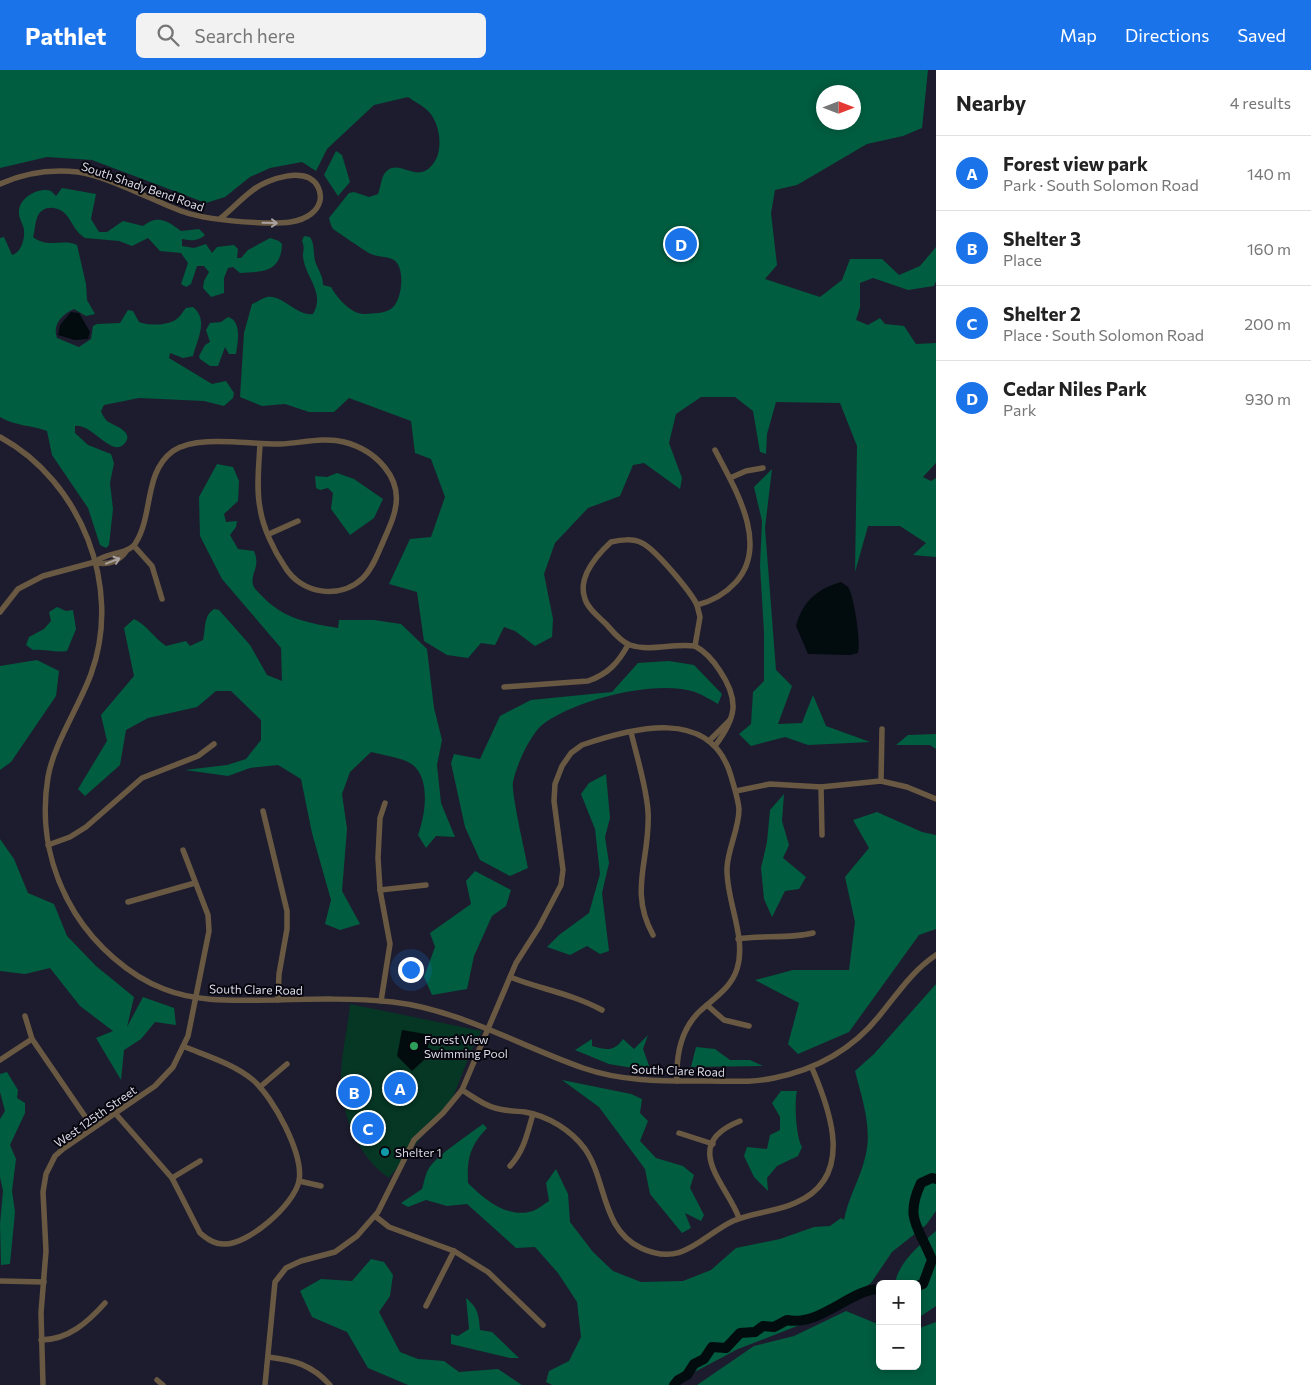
<!DOCTYPE html>
<meta charset="utf-8">
<style>
:root{--surface:#fff;--page:#f2f2f2;--text:#222;--muted:#767676;--line:#e0e0e0;--accent:#1a73e8}
body{margin:0;font-family:Commissioner,sans-serif;background:var(--page);color:var(--text)}
.controls{position:absolute;right:15px;bottom:15px;display:grid;overflow:hidden;border-radius:8px;box-shadow:0 2px 8px #0003}
.controls button{width:45px;height:45px;display:grid;place-items:center;padding:0;border:0;border-bottom:1px solid var(--line);background:var(--surface);color:var(--text);font:25px sans-serif}
.compass{position:absolute;left:816px;top:15px;width:45px;height:45px;border-radius:50%;background:var(--surface);box-shadow:0 2px 8px #0003;rotate:90deg}
.you{position:absolute;left:410px;top:899px;width:18px;height:18px;margin:-12px;border:4px solid #fff;border-radius:50%;background:#1a73e8;box-shadow:0 0 0 8px #1a73e833}
.badge{display:grid;place-items:center;width:32px;height:32px;border-radius:50%;background:var(--accent);color:#fff;font-size:16px;font-weight:700}
.pin{position:absolute;translate:-50% -50%;border:2px solid #fff;box-shadow:0 1px 5px #0006}
.list{margin:0;padding:0;list-style:none}
h2{display:flex;justify-content:space-between;align-items:center;height:65px;margin:0;padding:0 20px;font-size:21px}
h2 small{font-size:16px;font-weight:400;color:var(--muted)}
.list li{display:grid;grid-template-columns:32px 1fr auto;gap:15px;align-items:center;box-sizing:border-box;height:75px;padding:0 20px;border-top:1px solid var(--line)}
.list b{display:block;font-size:19px;white-space:nowrap}
.list p{margin:0;font-size:16px;white-space:nowrap;color:var(--muted)}
.list em{font-size:16px;font-style:normal;color:var(--muted)}
.icon{flex:none;width:28px;height:28px;fill:none;stroke:currentColor;stroke-width:2;stroke-linecap:round;stroke-linejoin:round}
.map{position:relative;flex:none;width:936px;height:1315px;overflow:hidden}
header{display:flex;align-items:center;gap:30px;box-sizing:border-box;height:70px;padding:0 25px;background:var(--accent);color:#fff}
header strong{font-size:24px}
nav{display:flex;gap:28px;margin-inline-start:auto;font-size:18px}
.search{width:350px;height:45px;background:var(--page);display:flex;align-items:center;gap:12px;box-sizing:border-box;padding:0 18px;border-radius:8px;color:var(--muted);font-size:19px}
main{display:flex}
aside{flex:1;background:var(--surface)}
.map>svg:first-child{display:block}
.green{fill:#063624}
.forest{fill:#005d3f;fill-rule:evenodd}
.water{fill:#020b0e}
.lines{fill:none;stroke-linecap:round;stroke-linejoin:round}
.river{stroke:#020b0e;stroke-width:10}
.minor{stroke:#6a5942;stroke-width:5.5}
.oneway{stroke:#a9a19e}
.leisure-dot{fill:#2e9e5b;stroke:#08070f;stroke-width:2}
.culture-dot{fill:#0f9aa8;stroke:#08070f;stroke-width:2}
.labels{text-anchor:middle;dominant-baseline:central;stroke-width:4;stroke-linejoin:round;paint-order:stroke}
.street-label{font-size:12px;fill:#dcdce9;stroke:#08070f}
.poi-label{font-size:12px;fill:#dcdce9;stroke:#08070f;text-anchor:start}
</style>
<header>
<strong>Pathlet</strong>
<div class="search"><svg class="icon" aria-label="search" viewBox="0 0 24 24"><circle cx="10" cy="10" r="6"/><path d="M15 15l6 6"/></svg>Search here</div>
<nav><a>Map</a><a>Directions</a><a>Saved</a></nav>
</header>
<main>
<div class="map">
<svg width="936" height="1315" viewBox="0 0 936 1315">
<rect width="100%" height="100%" fill="#1d1c2e"/>
<path class="green" d="M350,934L482,961L473,977L453,1027L389,1108C358,1087 341,1045 341,1007C341,983 348,959 350,934Z"/>
<g class="forest">
<path d="M0,0H928L922,58L903,66L867,74L797,115L775,120L771,143L777,195L765,209L820,227L842,210L850,189H882L899,205L920,196L936,177V211L934,216L908,220L873,208L860,213V237L856,250L868,255L880,248L885,254L904,256L916,274L936,273V393L923,407L931,411L936,408V487L913,485L926,473L900,456H868L855,502L857,376L840,333L776,332L767,364L766,384L760,382L753,341L735,327H701L676,344L669,373L682,408L680,419L644,393L633,395L620,426L588,438L555,473L544,504L553,549L552,567L535,576L515,561L504,557L495,575L481,573L468,588L447,585L424,571L417,522L389,514L410,469L431,467L445,427L431,389L415,383L411,351L349,328L334,342H309L285,334L262,336L240,327L244,263L252,234C257,232 263,228 267,227C282,224 296,246 313,244C326,222 304,206 303,186C303,180 305,178 302,171L304,166L310,167C315,175 313,182 315,191C318,200 323,205 323,215L331,217C337,228 352,245 365,244C374,243 383,244 391,239C402,232 406,198 394,190C387,186 378,187 371,184C368,183 336,161 333,159C331,156 330,152 329,148L349,123L354,122L369,127L378,124C381,117 381,104 388,100C399,92 412,107 425,101C445,90 442,58 430,43C424,36 415,32 408,27L374,35L327,79L316,101L302,92L270,98L250,107L225,127L206,133L92,90L47,87L0,98ZM854,22V52H824V22Z"/>
<path d="M336,81L342,85L350,112L338,126L324,105Z"/>
<path d="M62,118L96,124L91,149L99,162H107L123,151L143,156C158,144 168,151 181,161L199,159L205,165C199,171 190,171 182,169V176L194,178L206,174L212,183L217,177L234,175L238,179L237,188H241L248,180L270,168L279,171L282,174C281,202 263,202 240,203L233,197L228,198L224,208V223L211,227L203,218L204,211L209,202L204,196H197L191,214L186,217L181,214L188,193L181,183L160,181L148,168L132,176L119,171L85,168C76,162 74,156 68,147C61,136 42,133 37,148C35,153 35,160 33,167C48,179 63,168 77,175L86,214L87,230L95,244L86,246L74,239C62,244 52,255 57,268L79,277L91,269L93,256L97,254L120,253L128,240L133,241L139,252C149,256 171,256 179,247C182,244 183,241 186,238L193,237C209,250 197,270 193,286L183,288L170,283L169,288L212,314L226,311L234,323L233,328L224,336L204,331L139,328L104,335L101,341C102,344 104,348 107,351C114,356 137,362 123,375C111,386 91,353 75,356V363L88,375L111,384L114,393L110,413L113,439L109,475L106,478L100,475L88,438L52,385L47,361C31,355 15,356 0,347V168L4,167L12,185C21,183 25,169 24,160C23,153 18,148 19,141C20,127 39,117 51,121L56,126Z"/>
<path d="M228,247C242,251 238,272 236,284H229L225,277L218,296H210L200,289L199,286L205,275L210,272L206,260L210,253L221,252Z"/>
<path d="M217,394L233,397L239,411L238,431L224,444L226,452L237,451L236,457L230,465L238,479L254,481C261,498 250,502 253,515C255,520 259,523 263,527C284,549 309,553 338,558L339,550H374L401,554L427,579L434,638L442,670L437,695L441,733L455,767L436,766L426,778L418,765C425,746 431,710 413,695C404,688 383,685 371,682L350,702L342,724L347,759L342,821L360,854L340,860L325,854L331,830L312,763L301,709L278,695L250,698L228,706L185,700L227,695L246,689L261,670V650L231,621H216L197,637L148,648L126,660L120,695L85,726L78,719L107,671L101,645L134,606L124,558L134,549C148,556 154,568 166,576L186,571L190,576L203,570C206,559 203,546 214,539L219,540L250,575L267,605L282,611L281,578L222,509L200,466L199,427Z"/>
<path d="M772,399L765,458L776,600L792,616L778,654L802,653L813,625L826,656L870,672L808,675L785,667L751,676L739,664L751,654L753,622L764,611V563L760,496L762,451L754,417Z"/>
<path d="M337,403L354,409L383,429L374,448L350,465L331,439L333,423L328,418L320,420L316,418L315,406L327,407Z"/>
<path d="M57,537L66,541L73,540L76,559L67,581C55,583 44,579 33,580L26,575L29,567L44,559L51,551L49,542Z"/>
<path d="M37,590L59,601L56,626L11,692L0,700V596Z"/>
<path d="M669,591L694,595L722,624L718,634C711,630 703,625 695,622C656,609 574,630 542,655C530,665 516,696 513,712C511,723 525,782 528,798L510,806L480,790L465,757L451,693L454,684L480,689L500,646L531,630L612,622L638,593Z"/>
<path d="M936,664V679L930,675H896L908,665Z"/>
<path d="M606,704L610,748L605,767L609,793L602,823L609,881L600,884L587,876L570,885L547,877L559,865L589,843L600,804L595,759L581,724L589,713Z"/>
<path d="M784,724L782,751L789,775L783,788L806,807L799,819L785,821L772,847L764,829L761,798L767,772L770,740Z"/>
<path d="M877,742L922,762L936,765V859L919,865L849,962L798,984L788,974L799,933L755,910L793,900H849L855,852L845,807L869,778L853,750Z"/>
<path d="M0,769L14,789L28,823L54,834L67,866L96,896L134,927L127,957L143,927L174,938L176,955L155,952L141,969L124,980L121,1010L96,968L113,961L80,936L50,898L25,904L0,901Z"/>
<path d="M475,801L511,820L506,836L492,846L474,886L467,919L432,925L424,907L435,877L430,863L471,834L466,811Z"/>
<path d="M936,914V1141L926,1155L892,1182L871,1213L823,1246L738,1279L670,1315H552L546,1312L549,1301L569,1291L581,1267L577,1232L558,1203L535,1177L516,1178L467,1134L447,1136L426,1130L408,1137L401,1133L422,1119C424,1113 425,1105 428,1100C434,1087 470,1064 483,1054L487,1058C470,1076 467,1088 468,1113C484,1129 507,1149 533,1141C538,1139 544,1134 549,1131L546,1113L556,1099L568,1124L570,1152L593,1182L613,1201L641,1212L683,1211L711,1200L736,1178L780,1169L814,1157L830,1156L841,1148L844,1150C848,1128 860,1109 865,1088C873,1059 862,1029 855,1001L874,984Z"/>
<path d="M648,965L643,979L651,1001L609,994L575,980L592,969V976C607,980 614,982 623,969L634,979Z"/>
<path d="M696,977L715,979L730,990H750L763,996L691,997Z"/>
<path d="M7,1002L18,1020L17,1028L25,1033V1043L10,1075L16,1089L12,1121L15,1142L10,1194L1,1195L0,1154L3,1121L0,1107V1049L5,1041L0,1022V1004Z"/>
<path d="M562,1010L631,1024L642,1029L640,1043L648,1051L640,1071L656,1088L683,1096L694,1105L690,1118L704,1145L701,1151L685,1143L691,1158L682,1163L650,1124L645,1099L599,1037Z"/>
<path d="M781,1021H797C794,1032 796,1067 802,1077L798,1086L777,1096L767,1108L768,1121L754,1107L744,1086L747,1077L767,1079L770,1065L780,1060V1047L772,1033Z"/>
<path d="M936,1161V1236L921,1246L917,1245V1214H895C898,1192 921,1174 936,1161Z"/>
<path d="M371,1189L384,1192L393,1205L390,1226L379,1242L400,1282L418,1289L444,1291L459,1302L498,1299L522,1315H408L368,1298L347,1262L312,1247L300,1221L321,1209L352,1211Z"/>
<path d="M466,1228C478,1238 479,1245 480,1260L492,1262L519,1288H510L451,1274V1264L458,1266L469,1259Z"/>
<path d="M846,1241L880,1255V1296H917V1259L936,1252V1315H697L754,1276L794,1266Z"/>
</g>
<g class="water">
<path d="M71,242L79,243L90,262L88,269L75,270L58,265L60,255Z"/>
<path d="M841,512C843,514 846,515 848,517C854,525 861,572 858,583L850,585L808,584L796,556C803,531 817,519 841,512Z"/>
<path d="M402,960L431,965L425,989L412,1001L397,986Z"/>
</g>
<g class="lines">
<g class="river">
<path d="M917,1216L923,1214L932,1190C919,1157 904,1149 921,1113L932,1108L936,1109"/>
<path d="M674,1315L678,1310L687,1305L694,1294L704,1289L712,1277L726,1278L740,1263L755,1262L763,1256L774,1257L787,1250C820,1257 852,1218 880,1219"/>
</g>
<g class="minor">
<path d="M0,114C24,103 51,99 78,102C107,106 152,130 181,141C203,149 241,152 264,153C280,153 298,154 311,144C320,137 323,127 318,117C307,95 267,109 253,120C242,128 232,139 221,148"/>
<path d="M0,367C81,411 123,517 91,604C79,637 54,673 48,707C40,755 50,802 75,843C95,875 129,906 164,919C199,933 237,930 274,930C314,929 354,928 393,932C460,940 520,976 583,998C623,1012 665,1011 708,1011C730,1011 752,1013 774,1008C818,999 853,979 880,945C898,923 912,901 936,885"/>
<path d="M730,408L746,401L763,398"/>
<path d="M269,464L298,451"/>
<path d="M134,476L152,496L162,529"/>
<path d="M95,492C108,496 120,491 127,480"/>
<path d="M0,542L18,519L43,506L95,492C106,482 127,485 135,474C154,445 143,403 173,381C197,364 251,375 280,374C301,373 325,367 344,372C375,380 403,407 395,440C393,451 387,462 383,472C377,485 373,498 363,508C340,530 301,524 285,497C274,481 263,458 260,438C256,418 259,395 260,374"/>
<path d="M695,576C673,573 651,582 630,575C621,572 613,562 607,555C599,547 588,539 585,529C577,508 597,485 611,472C621,470 632,468 642,473C655,479 691,522 697,535"/>
<path d="M504,617L588,611C608,604 618,593 628,575"/>
<path d="M631,662C637,688 646,715 648,741C651,788 628,820 653,865"/>
<path d="M709,671L730,650"/>
<path d="M715,676C736,648 740,631 720,601C713,590 706,582 695,576L700,547L697,535C713,531 726,523 736,512C770,474 734,417 715,380"/>
<path d="M881,711L882,659"/>
<path d="M821,717L822,765"/>
<path d="M736,721L770,714L821,717L881,711L907,717L936,729"/>
<path d="M263,741L287,841V859L279,904L278,930"/>
<path d="M48,775L70,767L86,757L142,708L198,686L214,674"/>
<path d="M380,820L426,815"/>
<path d="M128,832L195,813"/>
<path d="M738,869C763,865 789,869 813,863"/>
<path d="M510,907C540,919 573,924 602,940"/>
<path d="M381,931L390,874L380,820L378,788L380,748L385,733"/>
<path d="M707,935L724,950L749,956"/>
<path d="M25,946L32,969L93,1058"/>
<path d="M0,990L32,969"/>
<path d="M260,1017L287,994"/>
<path d="M462,1020C472,1026 483,1035 495,1038C505,1041 515,1041 525,1042C548,1046 571,1060 585,1079C607,1111 601,1159 641,1178C683,1198 701,1166 733,1151C753,1142 776,1142 795,1133C855,1108 831,1042 812,998"/>
<path d="M115,1043L172,1108L200,1163C207,1169 214,1174 224,1174C248,1175 294,1135 299,1111C304,1084 273,1027 253,1010C234,994 207,986 185,977"/>
<path d="M679,1063L713,1074"/>
<path d="M510,1096C524,1081 527,1064 533,1044"/>
<path d="M172,1108L200,1091"/>
<path d="M299,1111L321,1116"/>
<path d="M375,1146L389,1157L454,1181L488,1202L543,1255"/>
<path d="M739,1148C727,1114 679,1075 740,1051"/>
<path d="M0,1211L44,1212"/>
<path d="M426,1236L454,1181"/>
<path d="M41,1270C68,1270 88,1252 105,1233"/>
<path d="M268,1287C294,1290 312,1295 330,1315"/>
<path d="M157,1310L163,1315"/>
<path d="M43,1315L41,1243L46,1181L43,1122L46,1104L55,1086L63,1079L155,1016L173,997L188,966L209,861L208,845L183,780"/>
<path d="M265,1315L275,1212L286,1198L301,1191L335,1182L357,1166L378,1142L414,1070L443,1043L462,1020L516,893L539,857L561,815L563,800L554,731L555,714L562,696L571,683L582,675C632,658 711,636 731,706C734,717 738,728 739,739C739,759 728,778 727,798C726,831 747,867 737,899C731,918 714,928 700,941C681,959 676,986 677,1011"/>
</g>
</g>
<defs><path id="oneway-shaft" d="M-6 0H5M1.5-3L5.5 0L1.5 3" fill="none" stroke-width="1.6" stroke-linecap="round" stroke-linejoin="round" transform="scale(1.25)"/></defs>
<g class="oneway">
<use href="#oneway-shaft" transform="translate(270 153) rotate(1)"/>
<use href="#oneway-shaft" transform="translate(113 491) rotate(-21)"/>
</g>
<circle class="leisure-dot" cx="414" cy="976" r="5"/>
<circle class="culture-dot" cx="385" cy="1082" r="5"/>
<g class="labels">
<g class="street-label">
<text transform="translate(143 116) rotate(19)">South Shady Bend Road</text>
<text transform="translate(256 919) rotate(1)">South Clare Road</text>
<text transform="translate(678 1000) rotate(2)">South Clare Road</text>
<text transform="translate(95 1046) rotate(-35)">West 125th Street</text>
</g>
<g class="poi-label">
<text x="424" y="969">Forest View<tspan x="424" dy="14">Swimming Pool</tspan></text>
<text x="395" y="1082">Shelter 1</text>
</g>
</g>
</svg>
<div class="controls">
<button>+</button>
<button>−</button>
</div>
<svg class="compass" viewBox="-18 -18 36 36"><path d="M0-13l5 13h-10z" fill="#e53935"/><path d="M0 13l5-13h-10z" fill="#767676"/></svg>
<div class="you"></div>
<div class="pin badge" style="left:400px;top:1018px">A</div>
<div class="pin badge" style="left:354px;top:1022px">B</div>
<div class="pin badge" style="left:368px;top:1058px">C</div>
<div class="pin badge" style="left:681px;top:174px">D</div>
</div>
<aside>
<h2>Nearby<small>4 results</small></h2>
<ul class="list">
<li><span class="badge">A</span><div><b>Forest view park</b><p>Park · South Solomon Road</p></div><em>140 m</em></li>
<li><span class="badge">B</span><div><b>Shelter 3</b><p>Place</p></div><em>160 m</em></li>
<li><span class="badge">C</span><div><b>Shelter 2</b><p>Place · South Solomon Road</p></div><em>200 m</em></li>
<li><span class="badge">D</span><div><b>Cedar Niles Park</b><p>Park</p></div><em>930 m</em></li>
</ul>
</aside>
</main>
